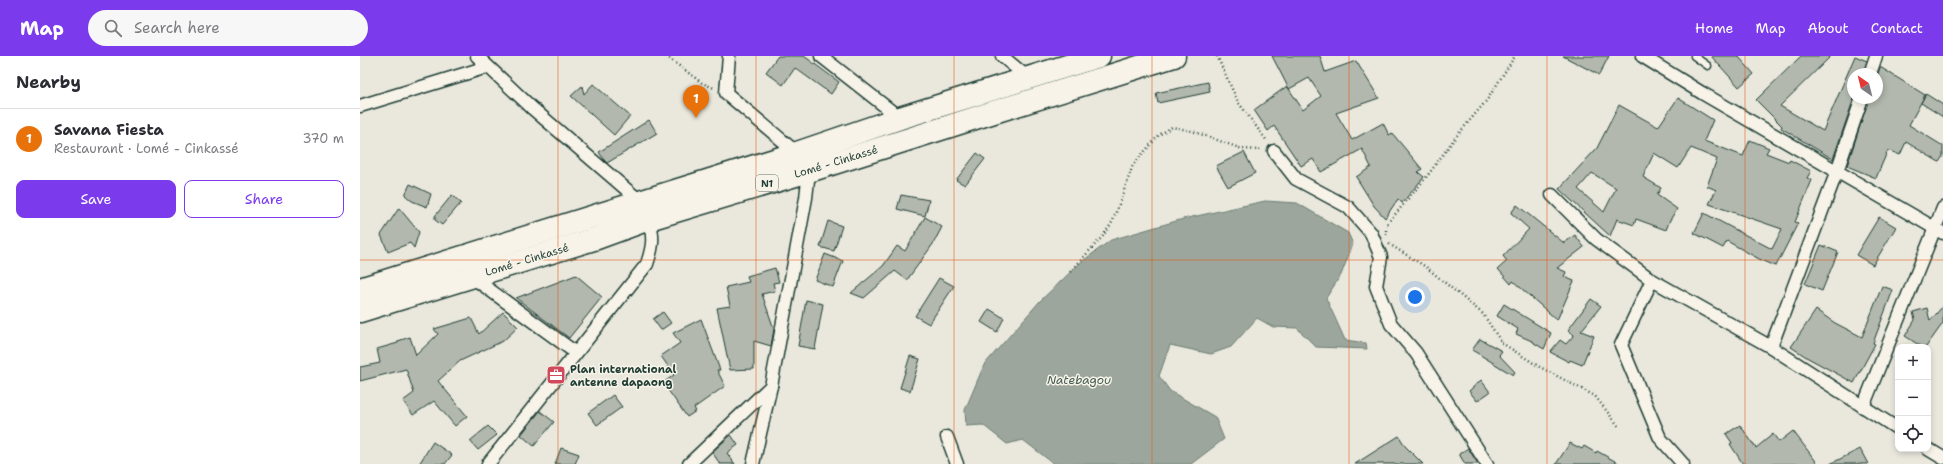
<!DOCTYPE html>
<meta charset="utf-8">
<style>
:root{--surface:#fff;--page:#f7f7f7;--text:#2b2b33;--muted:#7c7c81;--line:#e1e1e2;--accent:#7c3aed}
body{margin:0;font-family:"Shantell Sans",sans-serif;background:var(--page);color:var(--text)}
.controls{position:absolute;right:12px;bottom:12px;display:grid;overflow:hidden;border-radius:8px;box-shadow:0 2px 6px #0003}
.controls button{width:36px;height:36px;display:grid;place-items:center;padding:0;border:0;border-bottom:1px solid var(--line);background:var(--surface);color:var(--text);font:20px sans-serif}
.compass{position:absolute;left:1487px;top:12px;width:36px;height:36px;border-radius:50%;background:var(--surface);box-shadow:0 2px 6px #0003;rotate:325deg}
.you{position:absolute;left:1055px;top:241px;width:14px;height:14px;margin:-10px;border:3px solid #fff;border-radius:50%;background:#1a73e8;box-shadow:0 0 0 6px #1a73e833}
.badge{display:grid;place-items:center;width:26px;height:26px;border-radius:50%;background:var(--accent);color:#fff;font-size:13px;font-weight:700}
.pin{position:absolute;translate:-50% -33px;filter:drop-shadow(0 1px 2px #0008)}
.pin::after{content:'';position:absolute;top:21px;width:14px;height:12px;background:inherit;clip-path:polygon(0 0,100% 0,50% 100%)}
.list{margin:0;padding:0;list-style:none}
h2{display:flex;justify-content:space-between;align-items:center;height:52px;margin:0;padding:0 16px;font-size:17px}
h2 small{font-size:13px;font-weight:400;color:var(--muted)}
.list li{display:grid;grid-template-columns:26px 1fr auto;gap:12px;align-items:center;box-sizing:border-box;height:60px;padding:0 16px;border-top:1px solid var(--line)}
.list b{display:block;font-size:15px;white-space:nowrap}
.list p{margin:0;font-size:13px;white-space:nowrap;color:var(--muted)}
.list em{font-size:13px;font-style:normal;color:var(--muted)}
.actions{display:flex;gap:8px;padding:12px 16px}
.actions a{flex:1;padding:9px 0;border:1px solid var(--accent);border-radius:8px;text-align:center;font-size:14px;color:var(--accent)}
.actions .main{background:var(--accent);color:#fff}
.icon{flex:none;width:22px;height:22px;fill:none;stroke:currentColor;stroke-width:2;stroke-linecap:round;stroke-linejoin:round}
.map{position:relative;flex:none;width:1583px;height:408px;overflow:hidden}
header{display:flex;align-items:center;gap:24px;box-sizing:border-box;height:56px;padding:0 20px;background:var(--accent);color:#fff}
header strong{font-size:19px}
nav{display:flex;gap:22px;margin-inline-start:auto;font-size:14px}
.search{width:280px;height:36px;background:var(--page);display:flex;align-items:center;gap:10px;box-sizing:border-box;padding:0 14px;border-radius:22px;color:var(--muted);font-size:15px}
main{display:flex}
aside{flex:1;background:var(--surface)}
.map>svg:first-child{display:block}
.water{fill:#9ca69c;stroke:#6a7c72}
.building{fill:#b2b8ae;stroke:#1f3d34;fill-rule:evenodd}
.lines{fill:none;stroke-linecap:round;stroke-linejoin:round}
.lane-casing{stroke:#1f3d34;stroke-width:9}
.street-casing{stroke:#1f3d34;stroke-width:15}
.highway-casing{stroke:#1f3d34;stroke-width:25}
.path{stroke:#1f3d34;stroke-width:2.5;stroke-dasharray:1 3;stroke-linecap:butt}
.lane{stroke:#f7f3e8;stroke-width:6}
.street{stroke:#f7f3e8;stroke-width:12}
.highway{stroke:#f7f3e8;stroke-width:22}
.grid{fill:none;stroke:#de580e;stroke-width:1;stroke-opacity:0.55}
.labels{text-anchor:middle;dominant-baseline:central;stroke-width:3;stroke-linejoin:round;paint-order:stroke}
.shield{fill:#f7f3e8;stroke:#60746a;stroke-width:1}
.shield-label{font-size:10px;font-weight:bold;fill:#1f3d34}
.street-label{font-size:11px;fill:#1f3d34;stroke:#f7f3e8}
.poi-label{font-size:11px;font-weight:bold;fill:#1f3d34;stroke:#f7f3e8;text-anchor:start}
.water-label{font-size:12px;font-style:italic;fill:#445c53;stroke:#f7f3e8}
</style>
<header>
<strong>Map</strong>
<div class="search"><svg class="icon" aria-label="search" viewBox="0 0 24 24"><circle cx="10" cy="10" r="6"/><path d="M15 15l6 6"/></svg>Search here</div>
<nav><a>Home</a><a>Map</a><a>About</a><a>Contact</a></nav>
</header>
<main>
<aside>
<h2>Nearby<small></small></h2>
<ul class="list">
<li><span class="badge" style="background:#e8710a">1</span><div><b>Savana Fiesta</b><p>Restaurant · Lomé - Cinkassé</p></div><em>370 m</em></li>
</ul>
<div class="actions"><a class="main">Save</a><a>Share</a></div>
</aside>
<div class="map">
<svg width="1583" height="408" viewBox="0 0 1583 408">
<rect width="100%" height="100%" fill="#eae8dd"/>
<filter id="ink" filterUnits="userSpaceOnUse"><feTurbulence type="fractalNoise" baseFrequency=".025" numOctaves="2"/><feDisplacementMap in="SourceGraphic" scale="8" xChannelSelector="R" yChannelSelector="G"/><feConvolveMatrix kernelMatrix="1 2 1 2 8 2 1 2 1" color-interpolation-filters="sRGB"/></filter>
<g filter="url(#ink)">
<path class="water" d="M905,145L937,147L988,177L993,188L981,219L966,242L985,284L1006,287L1007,293L956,291L937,272L913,271L897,262L871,291L851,298L810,289L799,320L810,335L855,361L864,383L831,408H694L663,384L647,388L623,369L606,370L605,354L624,309L680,245L720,207L751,184L823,163Z"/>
<g class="building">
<path d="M418,0H444L479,26L471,38L435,12L423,29L406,16Z"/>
<path d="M912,0H960L965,16L996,5L1019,42L976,57L992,84L1023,67L1029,79L1032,77L1062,113L1058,116L1064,121L1042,147L1038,143L1025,162L1014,150L996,121L1011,111L1002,93L961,116L953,103L941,110L914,70L908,75L894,54L927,30L943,54L961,40L949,22L929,33Z"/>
<path d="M1203,0H1249L1239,19Z"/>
<path d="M1351,0H1378L1394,18L1379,31Z"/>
<path d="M1441,0H1471L1420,50L1463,75L1495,0L1507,5L1503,18H1493L1494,42L1473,103L1421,72L1422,70L1396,44Z"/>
<path d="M1520,11L1565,39L1549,69L1583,90V100L1579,106L1546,86L1540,99L1528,94L1516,122L1487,110L1509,42H1517V21Z"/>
<path d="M848,26L850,36L798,47L796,37Z"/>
<path d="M233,28L270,60L254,79L211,40L222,30L224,38Z"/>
<path d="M1566,38L1583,49V61L1561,47Z"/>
<path d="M1318,42L1353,64L1344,85L1383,100L1390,84L1409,92L1406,97L1429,106L1430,104L1451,115L1447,122L1452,124L1435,166L1438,167L1416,210L1399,203L1367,185L1363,192L1334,177L1344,157L1412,193L1422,173L1349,148L1356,134L1347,130L1357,103L1331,92L1318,112L1294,97L1283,121L1301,132L1297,139L1317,153L1310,164L1306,174L1276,163L1274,169L1257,163L1250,180L1199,133L1237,92L1259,49L1298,71ZM1232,117L1256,132L1244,156L1218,133Z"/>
<path d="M289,64L297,77L247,107L244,104L239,96Z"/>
<path d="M884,96L895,117L868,131L856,110Z"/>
<path d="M617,97L625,103L605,129L596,124Z"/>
<path d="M50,128L71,138L67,151L52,145L45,139Z"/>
<path d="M92,139L101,147L82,169L75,164V160Z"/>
<path d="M541,139L569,144L565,160L537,153Z"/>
<path d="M1157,149L1204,187L1215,179L1224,191L1197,212L1206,216L1204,221L1214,225L1197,264L1153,225L1151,228L1138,213L1147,205L1143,200L1169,173L1151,157Z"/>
<path d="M39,152L59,176L54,192L50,187L28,196L21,179Z"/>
<path d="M565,161L582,171L573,188L547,224L535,215L504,242L491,237L523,210L537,190L545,195Z"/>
<path d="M1519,161L1536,171L1513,209L1496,199Z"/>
<path d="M468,165L482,170L474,195L460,191Z"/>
<path d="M1461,189L1478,196L1462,235L1445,228Z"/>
<path d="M465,198L483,205L473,231L455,224Z"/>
<path d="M415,212L419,226L413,227L415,235L402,238L414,273L411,290L394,285V313L370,314L357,252L370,250L366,231L389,226L387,220Z"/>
<path d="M216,219L242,241L209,282L156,242Z"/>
<path d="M579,222L594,230L569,268L555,260Z"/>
<path d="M1522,230L1533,234L1513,287L1515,288L1494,327L1448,302L1431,291L1456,254L1475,267L1502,281Z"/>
<path d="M1231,243L1241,250L1221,275L1234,280L1222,309L1210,304L1209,306L1190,296L1200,284L1206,288L1214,279L1208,274Z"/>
<path d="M446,244L463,248L455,293L438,290Z"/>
<path d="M1144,248L1191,277L1184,293L1174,287V286L1156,278L1158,273L1137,260Z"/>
<path d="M1583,250V267L1566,291H1562L1545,280L1555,264L1553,256L1567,252L1570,265Z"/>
<path d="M629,253L644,262L637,276L621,266Z"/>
<path d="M143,256L158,271L143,285L100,305L78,325L107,360L95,370L74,345L53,359L43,345L54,337L46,313L0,325V311L20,307L17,293L38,287V285L50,281L56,299L78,278L74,273L111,262L119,278Z"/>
<path d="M303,256L311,267L301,274L293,263Z"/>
<path d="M341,263L360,314H357L365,330L334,352L336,355L327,361L303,327L314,319L301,300L320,287L313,277Z"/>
<path d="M1120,283L1142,295L1139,299L1155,316L1153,319L1112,294Z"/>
<path d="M550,300L560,303L550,335L540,332Z"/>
<path d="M1121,324L1130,336L1117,345L1109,335Z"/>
<path d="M253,339L262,351L237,369L228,357Z"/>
<path d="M180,355L194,366L174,390L161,379Z"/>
<path d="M1380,369L1396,392L1413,378L1419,386L1433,375L1458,408H1383L1370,388L1372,387L1366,378Z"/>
<path d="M128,370L137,379L118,394L110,385Z"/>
<path d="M371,379L378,389L367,397L375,408H360L352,396Z"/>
<path d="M1039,380L1045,390L1063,408H995Z"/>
<path d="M73,386L92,399L85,408H59Z"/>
<path d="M1210,387L1222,393L1224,390L1236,397L1237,395L1260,408H1196Z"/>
<path d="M201,392L219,398L215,408H195Z"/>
<path d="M1108,392L1118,408H1105L1099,398Z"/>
<path d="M1500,393L1508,408H1470Z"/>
</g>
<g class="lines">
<defs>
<path id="lane" d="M1334,0L1348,10"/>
<g id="street">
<path d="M117,0L172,52L281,146"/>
<path d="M369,0L366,37L437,97"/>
<path d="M461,0L540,62"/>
<path d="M642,0L668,22"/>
<path d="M1282,0L1342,37L1583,177"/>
<path d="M1510,18L1516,0"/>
<path d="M0,50L127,11"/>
<path d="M914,95L936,123L988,151L1011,177L1021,201L1016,230L1031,268L1056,297L1127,408"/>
<path d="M1192,139L1236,183L1292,224L1411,291L1538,373"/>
<path d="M112,221L216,297"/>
<path d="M1292,224L1261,289L1300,382L1323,408"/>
<path d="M1411,291L1477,115L1502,42"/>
<path d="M1503,351L1583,152"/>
<path d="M587,381L597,408"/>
<path d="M1568,393L1583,402"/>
<path d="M128,408L287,208C293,190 294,182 289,163"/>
<path d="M329,408L411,330"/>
<path d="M393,408L411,330L446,142L449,115"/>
</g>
<g id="highway">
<path d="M0,233L437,97L540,62L739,0"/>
<path d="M0,255L237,182L289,163L449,115L637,55L814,0"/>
</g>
</defs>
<use href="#lane" class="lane-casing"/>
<use href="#street" class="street-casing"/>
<use href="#highway" class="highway-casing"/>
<g class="path">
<path d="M306,0L342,27L354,32"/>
<path d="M857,0L878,46L907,85"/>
<path d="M1026,179V169L1065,123L1095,82L1127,44L1155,0"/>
<path d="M1029,188L1066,211L1123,258L1142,287L1178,310L1235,340L1260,372"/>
<path d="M710,216L743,180L753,165L773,109L799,79L812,71L832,75L882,93L903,94"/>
</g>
<use href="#lane" class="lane"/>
<use href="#street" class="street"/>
<use href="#highway" class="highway"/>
</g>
</g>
<path class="grid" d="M198,0V408M396,0V408M594,0V408M792,0V408M989,0V408M1187,0V408M1385,0V408M0,204H1583"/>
<defs>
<symbol id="office-square" viewBox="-11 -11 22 22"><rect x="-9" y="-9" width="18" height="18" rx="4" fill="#d1495b" stroke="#f7f3e8"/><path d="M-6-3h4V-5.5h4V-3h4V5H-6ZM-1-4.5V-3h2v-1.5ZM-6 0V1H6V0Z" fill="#fff"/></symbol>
</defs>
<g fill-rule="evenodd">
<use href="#office-square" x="185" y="308" width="22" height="22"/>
</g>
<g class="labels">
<rect class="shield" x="396" y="119" width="22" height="16" rx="3"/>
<g class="shield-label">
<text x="407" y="127">N1</text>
</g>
<g class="street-label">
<text transform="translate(476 106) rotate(-17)">Lomé - Cinkassé</text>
<text transform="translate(167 204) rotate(-17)">Lomé - Cinkassé</text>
</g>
<g class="poi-label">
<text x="210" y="313">Plan international<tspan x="210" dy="13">antenne dapaong</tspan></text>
</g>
<g class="water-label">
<text x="719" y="324">Natebagou</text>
</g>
</g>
</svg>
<div class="controls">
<button>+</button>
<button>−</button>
<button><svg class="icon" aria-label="locate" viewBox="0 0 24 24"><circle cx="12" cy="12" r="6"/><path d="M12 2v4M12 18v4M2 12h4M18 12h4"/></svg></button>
</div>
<svg class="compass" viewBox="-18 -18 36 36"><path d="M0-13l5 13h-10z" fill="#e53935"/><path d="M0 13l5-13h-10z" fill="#7c7c81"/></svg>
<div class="you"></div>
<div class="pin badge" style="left:336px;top:62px;background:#e8710a">1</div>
</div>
</main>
